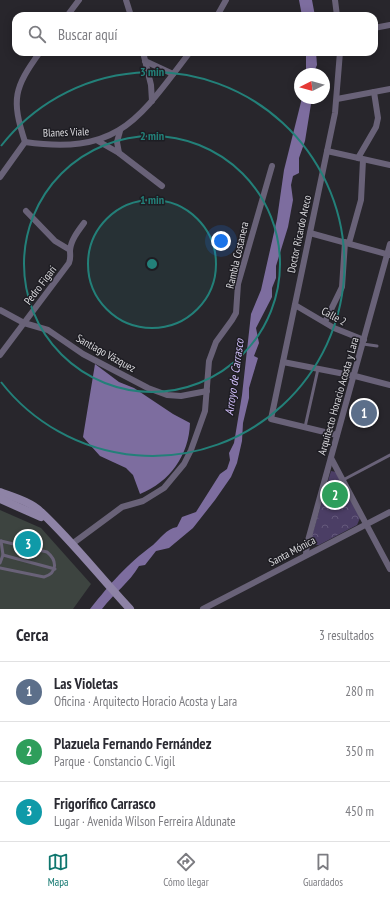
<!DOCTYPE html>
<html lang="es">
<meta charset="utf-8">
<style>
:root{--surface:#fff;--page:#f7f7f7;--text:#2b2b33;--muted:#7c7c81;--line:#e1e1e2;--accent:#0f766e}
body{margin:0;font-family:"PT Sans Narrow",sans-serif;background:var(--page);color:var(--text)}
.compass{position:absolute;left:294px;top:68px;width:36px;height:36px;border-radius:50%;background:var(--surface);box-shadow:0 2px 10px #0003;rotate:264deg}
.you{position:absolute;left:221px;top:241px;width:14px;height:14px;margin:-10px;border:3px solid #fff;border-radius:50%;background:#1a73e8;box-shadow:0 0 0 6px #1a73e833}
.badge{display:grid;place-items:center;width:26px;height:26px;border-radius:50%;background:var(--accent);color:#fff;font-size:13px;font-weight:700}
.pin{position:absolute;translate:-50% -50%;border:2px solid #fff;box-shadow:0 1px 4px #0006}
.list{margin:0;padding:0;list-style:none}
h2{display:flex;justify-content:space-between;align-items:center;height:52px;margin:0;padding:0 16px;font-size:17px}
h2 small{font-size:13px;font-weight:400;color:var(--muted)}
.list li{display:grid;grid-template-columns:26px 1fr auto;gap:12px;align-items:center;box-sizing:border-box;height:60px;padding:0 16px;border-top:1px solid var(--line)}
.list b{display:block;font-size:15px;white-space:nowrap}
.list p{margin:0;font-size:13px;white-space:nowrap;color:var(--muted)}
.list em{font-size:13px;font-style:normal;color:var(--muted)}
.icon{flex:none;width:22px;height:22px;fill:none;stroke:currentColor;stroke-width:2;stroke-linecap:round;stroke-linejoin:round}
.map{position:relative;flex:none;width:390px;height:609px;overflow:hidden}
.search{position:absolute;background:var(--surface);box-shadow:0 2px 10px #0003;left:12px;right:12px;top:12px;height:44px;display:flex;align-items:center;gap:10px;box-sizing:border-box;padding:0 14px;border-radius:12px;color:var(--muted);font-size:15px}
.sheet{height:232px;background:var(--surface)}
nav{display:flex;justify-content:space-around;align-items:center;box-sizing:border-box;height:56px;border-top:1px solid var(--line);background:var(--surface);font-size:11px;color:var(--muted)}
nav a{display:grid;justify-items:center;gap:2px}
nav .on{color:var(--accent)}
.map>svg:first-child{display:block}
.park{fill:url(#park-crowns)}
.water{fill:#7d6d9f}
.building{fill:#3d4440}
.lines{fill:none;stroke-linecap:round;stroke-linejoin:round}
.lane{stroke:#696278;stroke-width:3}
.street{stroke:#696278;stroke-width:6}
.secondary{stroke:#8e83a6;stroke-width:8}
.ring{fill:none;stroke:#238079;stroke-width:2}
.labels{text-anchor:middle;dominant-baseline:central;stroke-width:3;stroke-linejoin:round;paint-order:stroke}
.street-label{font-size:11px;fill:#dad9dd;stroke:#1e1d23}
.water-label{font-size:12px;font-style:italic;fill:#d4c1fe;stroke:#1e1d23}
.centre{fill:#238079;stroke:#1e1d23;stroke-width:2}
.ring-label{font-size:12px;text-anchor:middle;font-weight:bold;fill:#238079;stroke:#1e1d23;stroke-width:3;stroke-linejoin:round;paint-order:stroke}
</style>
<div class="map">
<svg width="390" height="609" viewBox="0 0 390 609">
<defs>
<pattern id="park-crowns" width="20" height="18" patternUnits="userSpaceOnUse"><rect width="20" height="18" fill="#4b3e65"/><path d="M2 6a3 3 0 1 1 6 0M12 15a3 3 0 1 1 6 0" fill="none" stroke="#64597b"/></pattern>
</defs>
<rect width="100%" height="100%" fill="#28262c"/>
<path class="park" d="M331,471L336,472L360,518L357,525L319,545H315L311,539Z"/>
<g class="water">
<path d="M299,0H312L315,16H302Z"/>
<path d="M306,52H316L317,65L313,74H306Z"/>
<path d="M302,98H314L311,104L305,141L299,158V173L293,176L291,185L293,200L288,227L276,266V278L272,288V297L256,328L259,343L254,356L258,358L249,388V398L243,423L242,441L237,463L231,477L215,500L193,528L169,548L156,551L145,565L139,566C129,583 114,593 102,609H90C111,583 126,565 153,545C161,538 166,529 177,527L182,517L196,512L220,474L227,469L230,460L229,453L234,443L242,395L251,314L261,290L277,219L284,170Z"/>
<path d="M95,364L119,382L134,388L173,414L190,423C189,455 170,482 140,494L133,475L126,468L100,456L83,437Z"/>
</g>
<path class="building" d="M0,510L41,528L91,584L73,609H0Z"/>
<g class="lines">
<g class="lane">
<path d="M363,344L377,346"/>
<path d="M305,427L318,369"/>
<path d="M343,480L390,455"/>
<path d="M3,555L55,569"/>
<path d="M0,563L3,555L1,541"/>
<path d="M0,568L44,577C58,573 57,560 47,552L1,541"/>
</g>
<g class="street">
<path d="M126,0L131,16"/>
<path d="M335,0L337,16"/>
<path d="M67,16L79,0"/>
<path d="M217,16L226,0"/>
<path d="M374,28L390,25"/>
<path d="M143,52L151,85L152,101"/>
<path d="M145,61L173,74"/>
<path d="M337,99L390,89"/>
<path d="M98,141L119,153L162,186"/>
<path d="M25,142C119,155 138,120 190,52"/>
<path d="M25,142C11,99 14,88 40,52"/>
<path d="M327,151L390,165"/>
<path d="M119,153L117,142L120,131"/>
<path d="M358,158L376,127L378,118L374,92"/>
<path d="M0,177L25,142"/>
<path d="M26,211L55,241L70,250"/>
<path d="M310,233L390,255"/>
<path d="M349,243L361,200L363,160"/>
<path d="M295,305L334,328L364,340"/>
<path d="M0,310L24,323L48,330L83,354L148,388L167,395L181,396L207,391"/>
<path d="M325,322L342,287L345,242"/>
<path d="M0,355L69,263C71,258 70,256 70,250C71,240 78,231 84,223"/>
<path d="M283,362L355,376L390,385"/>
<path d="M337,435L271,419L335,113L340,52"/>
<path d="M331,458L390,569"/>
<path d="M72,544L122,507L143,501L164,488L184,464L191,450L205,411L209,361L216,342L232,320L236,313L238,284L272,166"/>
<path d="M306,554L307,544L390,244"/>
<path d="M203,609L390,512"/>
</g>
<g class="secondary">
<path d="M0,492C13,497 31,502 41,512C73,542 100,577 130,609"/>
<path d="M0,499L41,517"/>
</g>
</g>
<circle cx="152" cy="264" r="64" fill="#238079" fill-opacity=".12"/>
<g class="ring">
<circle cx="152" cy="264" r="64"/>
<circle cx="152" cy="264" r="128"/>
<path d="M1 146A192 192 0 1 1 1 382"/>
</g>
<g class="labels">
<g class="street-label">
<text transform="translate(66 132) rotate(-2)">Blanes Viale</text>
<text transform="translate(299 234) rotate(-78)">Doctor Ricardo Areco</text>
<text transform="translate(237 255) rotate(-77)">Rambla Costanera</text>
<text transform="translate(40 285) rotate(-53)">Pedro Figari</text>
<text transform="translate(334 316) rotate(29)">Calle 2</text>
<text transform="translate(106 353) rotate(29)">Santiago Vázquez</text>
<text transform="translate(338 396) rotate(-74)">Arquitecto Horacio Acosta y Lara</text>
<text transform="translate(292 551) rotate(-28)">Santa Mónica</text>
</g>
<g class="water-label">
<text transform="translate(234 377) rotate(-82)">Arroyo de Carrasco</text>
</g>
</g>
<circle cx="152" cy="264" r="6" class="centre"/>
<g class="ring-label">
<text x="152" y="76">3 min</text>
<text x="152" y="140">2 min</text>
<text x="152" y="204">1 min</text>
</g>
</svg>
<svg class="compass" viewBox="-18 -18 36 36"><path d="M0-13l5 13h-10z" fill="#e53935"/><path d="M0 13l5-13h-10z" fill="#7c7c81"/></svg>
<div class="you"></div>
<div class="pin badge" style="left:364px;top:413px;background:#5c6f8a">1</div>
<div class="pin badge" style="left:335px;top:495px;background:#2e9e5b">2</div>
<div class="pin badge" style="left:28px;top:544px;background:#0f9aa8">3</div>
<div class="search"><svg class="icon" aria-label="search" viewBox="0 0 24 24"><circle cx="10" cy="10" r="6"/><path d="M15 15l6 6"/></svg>Buscar aquí</div>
</div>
<section class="sheet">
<h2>Cerca<small>3 resultados</small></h2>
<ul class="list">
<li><span class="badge" style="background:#5c6f8a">1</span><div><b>Las Violetas</b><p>Oficina · Arquitecto Horacio Acosta y Lara</p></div><em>280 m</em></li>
<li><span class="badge" style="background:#2e9e5b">2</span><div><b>Plazuela Fernando Fernández</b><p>Parque · Constancio C. Vigil</p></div><em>350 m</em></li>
<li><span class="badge" style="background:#0f9aa8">3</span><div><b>Frigorífico Carrasco</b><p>Lugar · Avenida Wilson Ferreira Aldunate</p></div><em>450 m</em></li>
</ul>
</section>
<nav>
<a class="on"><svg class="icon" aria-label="map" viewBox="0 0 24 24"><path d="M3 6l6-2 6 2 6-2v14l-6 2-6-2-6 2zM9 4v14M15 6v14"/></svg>Mapa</a>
<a><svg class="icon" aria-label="directions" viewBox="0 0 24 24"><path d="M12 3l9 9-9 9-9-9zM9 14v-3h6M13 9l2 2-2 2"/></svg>Cómo llegar</a>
<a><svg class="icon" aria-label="saved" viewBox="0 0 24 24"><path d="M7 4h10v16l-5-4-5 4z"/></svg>Guardados</a>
</nav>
